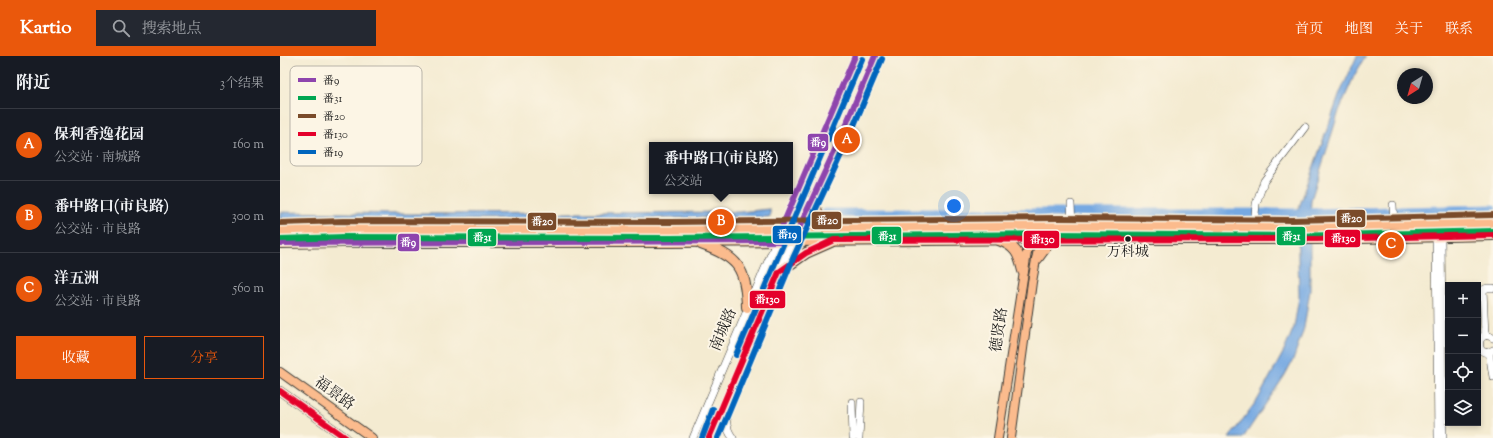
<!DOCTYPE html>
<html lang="zh">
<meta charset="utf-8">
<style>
:root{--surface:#171b24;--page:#242831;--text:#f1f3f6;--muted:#9ea1a6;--line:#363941;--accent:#ea580c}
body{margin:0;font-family:"Sorts Mill Goudy","Noto Serif SC",serif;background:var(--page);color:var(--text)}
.controls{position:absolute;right:12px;bottom:12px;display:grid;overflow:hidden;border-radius:0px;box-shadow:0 2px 6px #0003}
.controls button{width:36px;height:36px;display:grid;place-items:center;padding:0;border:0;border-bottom:1px solid var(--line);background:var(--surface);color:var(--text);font:20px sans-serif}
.compass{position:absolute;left:1117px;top:12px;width:36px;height:36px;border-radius:50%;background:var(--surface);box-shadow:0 2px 6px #0003;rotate:217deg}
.you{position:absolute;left:674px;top:150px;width:14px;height:14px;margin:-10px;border:3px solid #fff;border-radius:50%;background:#1a73e8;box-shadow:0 0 0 6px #1a73e833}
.badge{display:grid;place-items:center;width:26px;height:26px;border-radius:50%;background:var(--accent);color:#fff;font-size:13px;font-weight:700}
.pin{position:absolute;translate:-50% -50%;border:2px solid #fff;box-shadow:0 1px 4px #0006}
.popup{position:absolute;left:369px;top:86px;width:144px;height:52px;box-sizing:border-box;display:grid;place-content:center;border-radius:0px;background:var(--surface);filter:drop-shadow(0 1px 3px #0005);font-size:13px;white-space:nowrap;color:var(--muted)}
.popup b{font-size:15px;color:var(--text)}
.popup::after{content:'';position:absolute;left:50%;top:100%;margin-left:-8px;border:8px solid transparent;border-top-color:var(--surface)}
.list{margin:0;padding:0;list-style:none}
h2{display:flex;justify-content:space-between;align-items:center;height:52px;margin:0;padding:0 16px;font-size:17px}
h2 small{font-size:13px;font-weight:400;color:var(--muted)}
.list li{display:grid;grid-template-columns:26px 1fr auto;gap:12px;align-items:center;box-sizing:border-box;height:72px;padding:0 16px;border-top:1px solid var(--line)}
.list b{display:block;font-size:15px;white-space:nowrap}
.list p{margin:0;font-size:13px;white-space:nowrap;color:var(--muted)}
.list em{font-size:13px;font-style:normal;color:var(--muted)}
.actions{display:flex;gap:8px;padding:12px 16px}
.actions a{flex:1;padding:9px 0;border:1px solid var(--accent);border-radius:0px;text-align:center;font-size:14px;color:var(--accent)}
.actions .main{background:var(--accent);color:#fff}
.icon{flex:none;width:22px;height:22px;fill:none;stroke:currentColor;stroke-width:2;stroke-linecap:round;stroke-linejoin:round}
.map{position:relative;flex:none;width:1213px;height:382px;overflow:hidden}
header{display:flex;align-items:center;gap:24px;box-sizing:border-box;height:56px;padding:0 20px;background:var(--accent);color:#fff}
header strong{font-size:19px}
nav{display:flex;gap:22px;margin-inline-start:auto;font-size:14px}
.search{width:280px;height:36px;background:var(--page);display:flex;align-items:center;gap:10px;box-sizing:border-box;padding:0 14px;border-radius:0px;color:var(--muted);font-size:15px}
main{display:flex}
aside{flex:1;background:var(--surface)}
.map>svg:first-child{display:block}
.water{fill:#76a9e2;stroke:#49627f}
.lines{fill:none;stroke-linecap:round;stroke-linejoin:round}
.river{stroke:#76a9e2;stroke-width:9}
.minor-casing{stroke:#3c3b37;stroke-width:8}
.major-casing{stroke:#3c3b37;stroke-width:10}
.highway-casing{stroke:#3c3b37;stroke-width:12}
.minor{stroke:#fff;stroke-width:7}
.major{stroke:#fbbb8d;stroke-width:8}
.highway{stroke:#fbbb8d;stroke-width:10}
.bus-1-casing{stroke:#fcf5e5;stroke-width:9}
.bus-2-casing{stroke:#fcf5e5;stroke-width:9}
.bus-3-casing{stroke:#fcf5e5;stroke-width:9}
.bus-4-casing{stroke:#fcf5e5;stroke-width:9}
.bus-5-casing{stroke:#fcf5e5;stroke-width:9}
.bus-1{stroke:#8e44ad;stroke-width:6}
.bus-2{stroke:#00a651;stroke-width:6}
.bus-3{stroke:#7a4b2a;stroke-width:6}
.bus-4{stroke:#e4002b;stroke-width:6}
.bus-5{stroke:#0065bd;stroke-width:6}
.bus-dot{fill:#1c1c1c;stroke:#fcf5e5;stroke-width:1.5}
.labels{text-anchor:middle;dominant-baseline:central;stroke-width:4;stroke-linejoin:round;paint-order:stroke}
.bus-label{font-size:14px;fill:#1c1c1c;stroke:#fcf5e5}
.street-label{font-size:15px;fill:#1c1c1c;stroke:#fcf5e5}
.key{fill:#fcf5e5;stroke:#b9b4a9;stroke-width:1}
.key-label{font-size:11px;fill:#1c1c1c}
.line-badge{stroke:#fcf5e5;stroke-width:1.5}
.badge-label{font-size:11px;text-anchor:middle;font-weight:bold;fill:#fff}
</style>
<header>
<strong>Kartio</strong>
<div class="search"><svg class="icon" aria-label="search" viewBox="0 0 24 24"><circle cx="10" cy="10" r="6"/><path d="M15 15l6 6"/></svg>搜索地点</div>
<nav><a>首页</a><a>地图</a><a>关于</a><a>联系</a></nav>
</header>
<main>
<aside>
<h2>附近<small>3个结果</small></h2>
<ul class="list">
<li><span class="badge">A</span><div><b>保利香逸花园</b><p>公交站 · 南城路</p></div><em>160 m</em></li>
<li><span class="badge">B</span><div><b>番中路口(市良路)</b><p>公交站 · 市良路</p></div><em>300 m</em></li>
<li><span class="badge">C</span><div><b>洋五洲</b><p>公交站 · 市良路</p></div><em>560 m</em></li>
</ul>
<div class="actions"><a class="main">收藏</a><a>分享</a></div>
</aside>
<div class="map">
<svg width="1213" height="382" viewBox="0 0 1213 382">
<rect width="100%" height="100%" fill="#fcf5e5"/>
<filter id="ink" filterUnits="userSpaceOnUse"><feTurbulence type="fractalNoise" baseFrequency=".025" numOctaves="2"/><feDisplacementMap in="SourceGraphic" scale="8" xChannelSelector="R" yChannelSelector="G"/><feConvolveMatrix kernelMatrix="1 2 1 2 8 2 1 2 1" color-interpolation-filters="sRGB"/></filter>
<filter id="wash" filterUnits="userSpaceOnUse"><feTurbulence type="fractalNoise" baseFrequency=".012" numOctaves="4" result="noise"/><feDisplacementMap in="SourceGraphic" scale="16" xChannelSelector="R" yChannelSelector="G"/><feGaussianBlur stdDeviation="0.9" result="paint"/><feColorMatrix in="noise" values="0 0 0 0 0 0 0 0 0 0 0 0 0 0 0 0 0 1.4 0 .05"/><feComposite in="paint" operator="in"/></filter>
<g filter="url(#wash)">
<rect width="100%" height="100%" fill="#f4ebd1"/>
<g class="water">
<path d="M1077,0H1086L1074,20L1059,55L1031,144L1030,161V234L1024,272L1014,302L1005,319L963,382H949L978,343L1004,295L1014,271L1019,241L1017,157L1060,37Z"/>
<path d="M490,153V161L195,164L0,163V156L129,158L459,156Z"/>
</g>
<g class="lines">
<path class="river" d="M545,157H1024L1213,153"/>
</g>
</g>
<g filter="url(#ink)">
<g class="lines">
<defs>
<g id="minor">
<path d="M516,138L531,146"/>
<path d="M791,148L792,170"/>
<path d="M1113,149L1114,169"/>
<path d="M974,170L976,148L984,125L1025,71"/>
<path d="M1156,180L1158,382"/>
<path d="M1161,180L1163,382"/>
<path d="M474,235L489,241"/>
<path d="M1205,280L1203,234L1207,232H1213"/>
<path d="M1213,282C1195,270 1195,306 1213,294"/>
<path d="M1209,296L1213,321"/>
<path d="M449,342C447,356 443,370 453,382"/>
<path d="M572,346L573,382"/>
<path d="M413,382L575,0"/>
<path d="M429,382L507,197L559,85L595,0"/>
<path d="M579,382L581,346"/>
</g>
<g id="major">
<path d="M0,316L92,382"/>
<path d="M0,335L66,382"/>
<path d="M718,382L751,171"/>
<path d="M731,382L752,226L762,171"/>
</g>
<g id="highway">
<path d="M534,140C537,157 536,162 551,172"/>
<path d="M0,175L63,173L390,174L778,170L1012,172L1213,167"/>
<path d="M719,184C736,190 739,198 743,215"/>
<path d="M0,187L63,186H390L778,183H1037L1213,179"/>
<path d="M421,188C458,201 466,212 467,251"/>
<path d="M757,203L768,188L778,183"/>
<path d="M499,216L526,197L551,186"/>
</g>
</defs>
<use href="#minor" class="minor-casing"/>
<use href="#major" class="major-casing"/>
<use href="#highway" class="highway-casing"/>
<use href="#minor" class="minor"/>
<use href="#major" class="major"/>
<use href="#highway" class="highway"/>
<defs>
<g id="bus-1">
<path d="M501,173L575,0"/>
<path d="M513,185L559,85L595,0"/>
<path d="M0,187L513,185"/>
</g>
<path id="bus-2" d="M0,183L63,181L390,182L778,178L1012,180L1213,175"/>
<path id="bus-3" d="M0,167L63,165L390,166L778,162L1012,164L1213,159"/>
<g id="bus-4">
<path d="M0,335L66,382"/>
<path d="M429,382L499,216L526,197L554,184L1037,183L1213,179"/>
</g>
<g id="bus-5">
<path d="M456,299L582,3"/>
<path d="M422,382L433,353"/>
<path d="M438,382L514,200L566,88L602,3"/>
</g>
</defs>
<use href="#bus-1" class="bus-1-casing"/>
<use href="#bus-2" class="bus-2-casing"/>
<use href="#bus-3" class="bus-3-casing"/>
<use href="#bus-4" class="bus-4-casing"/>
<use href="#bus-5" class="bus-5-casing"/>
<use href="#bus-1" class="bus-1"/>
<use href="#bus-2" class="bus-2"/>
<use href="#bus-3" class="bus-3"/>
<use href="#bus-4" class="bus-4"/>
<use href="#bus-5" class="bus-5"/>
</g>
</g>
<circle class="bus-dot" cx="848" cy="183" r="3.5"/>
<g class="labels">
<g class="bus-label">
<text x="848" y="197">万科城</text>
</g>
<g class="street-label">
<text transform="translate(444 274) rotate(-67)">南城路</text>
<text transform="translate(720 274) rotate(-82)">德贤路</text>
<text transform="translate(54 338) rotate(36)">福景路</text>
</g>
</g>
<rect x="10" y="10" width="132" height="100" rx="6" class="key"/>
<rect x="18" y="22" width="18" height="4" fill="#8e44ad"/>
<rect x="18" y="40" width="18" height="4" fill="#00a651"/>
<rect x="18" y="58" width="18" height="4" fill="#7a4b2a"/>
<rect x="18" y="76" width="18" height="4" fill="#e4002b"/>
<rect x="18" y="94" width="18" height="4" fill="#0065bd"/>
<g class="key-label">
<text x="43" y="28">番9</text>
<text x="43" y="46">番31</text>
<text x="43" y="64">番20</text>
<text x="43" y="82">番130</text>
<text x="43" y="100">番19</text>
</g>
<g class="line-badge">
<rect x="527" y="77" width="22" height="19" rx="4" fill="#8e44ad"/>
<rect x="1056" y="153" width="30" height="19" rx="4" fill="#7a4b2a"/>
<rect x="531" y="155" width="31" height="19" rx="4" fill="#7a4b2a"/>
<rect x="247" y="156" width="30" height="19" rx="4" fill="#7a4b2a"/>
<rect x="492" y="169" width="30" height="19" rx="4" fill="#0065bd"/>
<rect x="591" y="170" width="31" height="19" rx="4" fill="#00a651"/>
<rect x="996" y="170" width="30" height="20" rx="4" fill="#00a651"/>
<rect x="187" y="172" width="30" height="19" rx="4" fill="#00a651"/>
<rect x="1044" y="173" width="37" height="19" rx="4" fill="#e4002b"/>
<rect x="743" y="174" width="37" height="19" rx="4" fill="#e4002b"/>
<rect x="117" y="177" width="23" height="19" rx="4" fill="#8e44ad"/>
<rect x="469" y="234" width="37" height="19" rx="4" fill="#e4002b"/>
</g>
<g class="badge-label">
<text x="538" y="90">番9</text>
<text x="1071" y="166">番20</text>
<text x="547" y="168">番20</text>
<text x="262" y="169">番20</text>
<text x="507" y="182">番19</text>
<text x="607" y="184">番31</text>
<text x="1011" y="184">番31</text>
<text x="202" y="185">番31</text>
<text x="1063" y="186">番130</text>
<text x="762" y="187">番130</text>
<text x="128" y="190">番9</text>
<text x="487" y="247">番130</text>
</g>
</svg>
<div class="controls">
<button>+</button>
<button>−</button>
<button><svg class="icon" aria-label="locate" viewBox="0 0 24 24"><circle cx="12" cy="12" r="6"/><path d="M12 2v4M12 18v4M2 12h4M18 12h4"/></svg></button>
<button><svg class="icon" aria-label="layers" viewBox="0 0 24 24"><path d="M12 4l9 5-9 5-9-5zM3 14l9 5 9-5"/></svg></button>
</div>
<svg class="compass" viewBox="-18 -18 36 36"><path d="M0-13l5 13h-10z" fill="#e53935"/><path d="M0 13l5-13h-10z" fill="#9ea1a6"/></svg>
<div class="you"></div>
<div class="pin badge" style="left:567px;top:84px">A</div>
<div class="pin badge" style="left:441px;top:166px">B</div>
<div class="popup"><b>番中路口(市良路)</b>公交站</div>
<div class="pin badge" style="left:1111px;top:189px">C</div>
</div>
</main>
